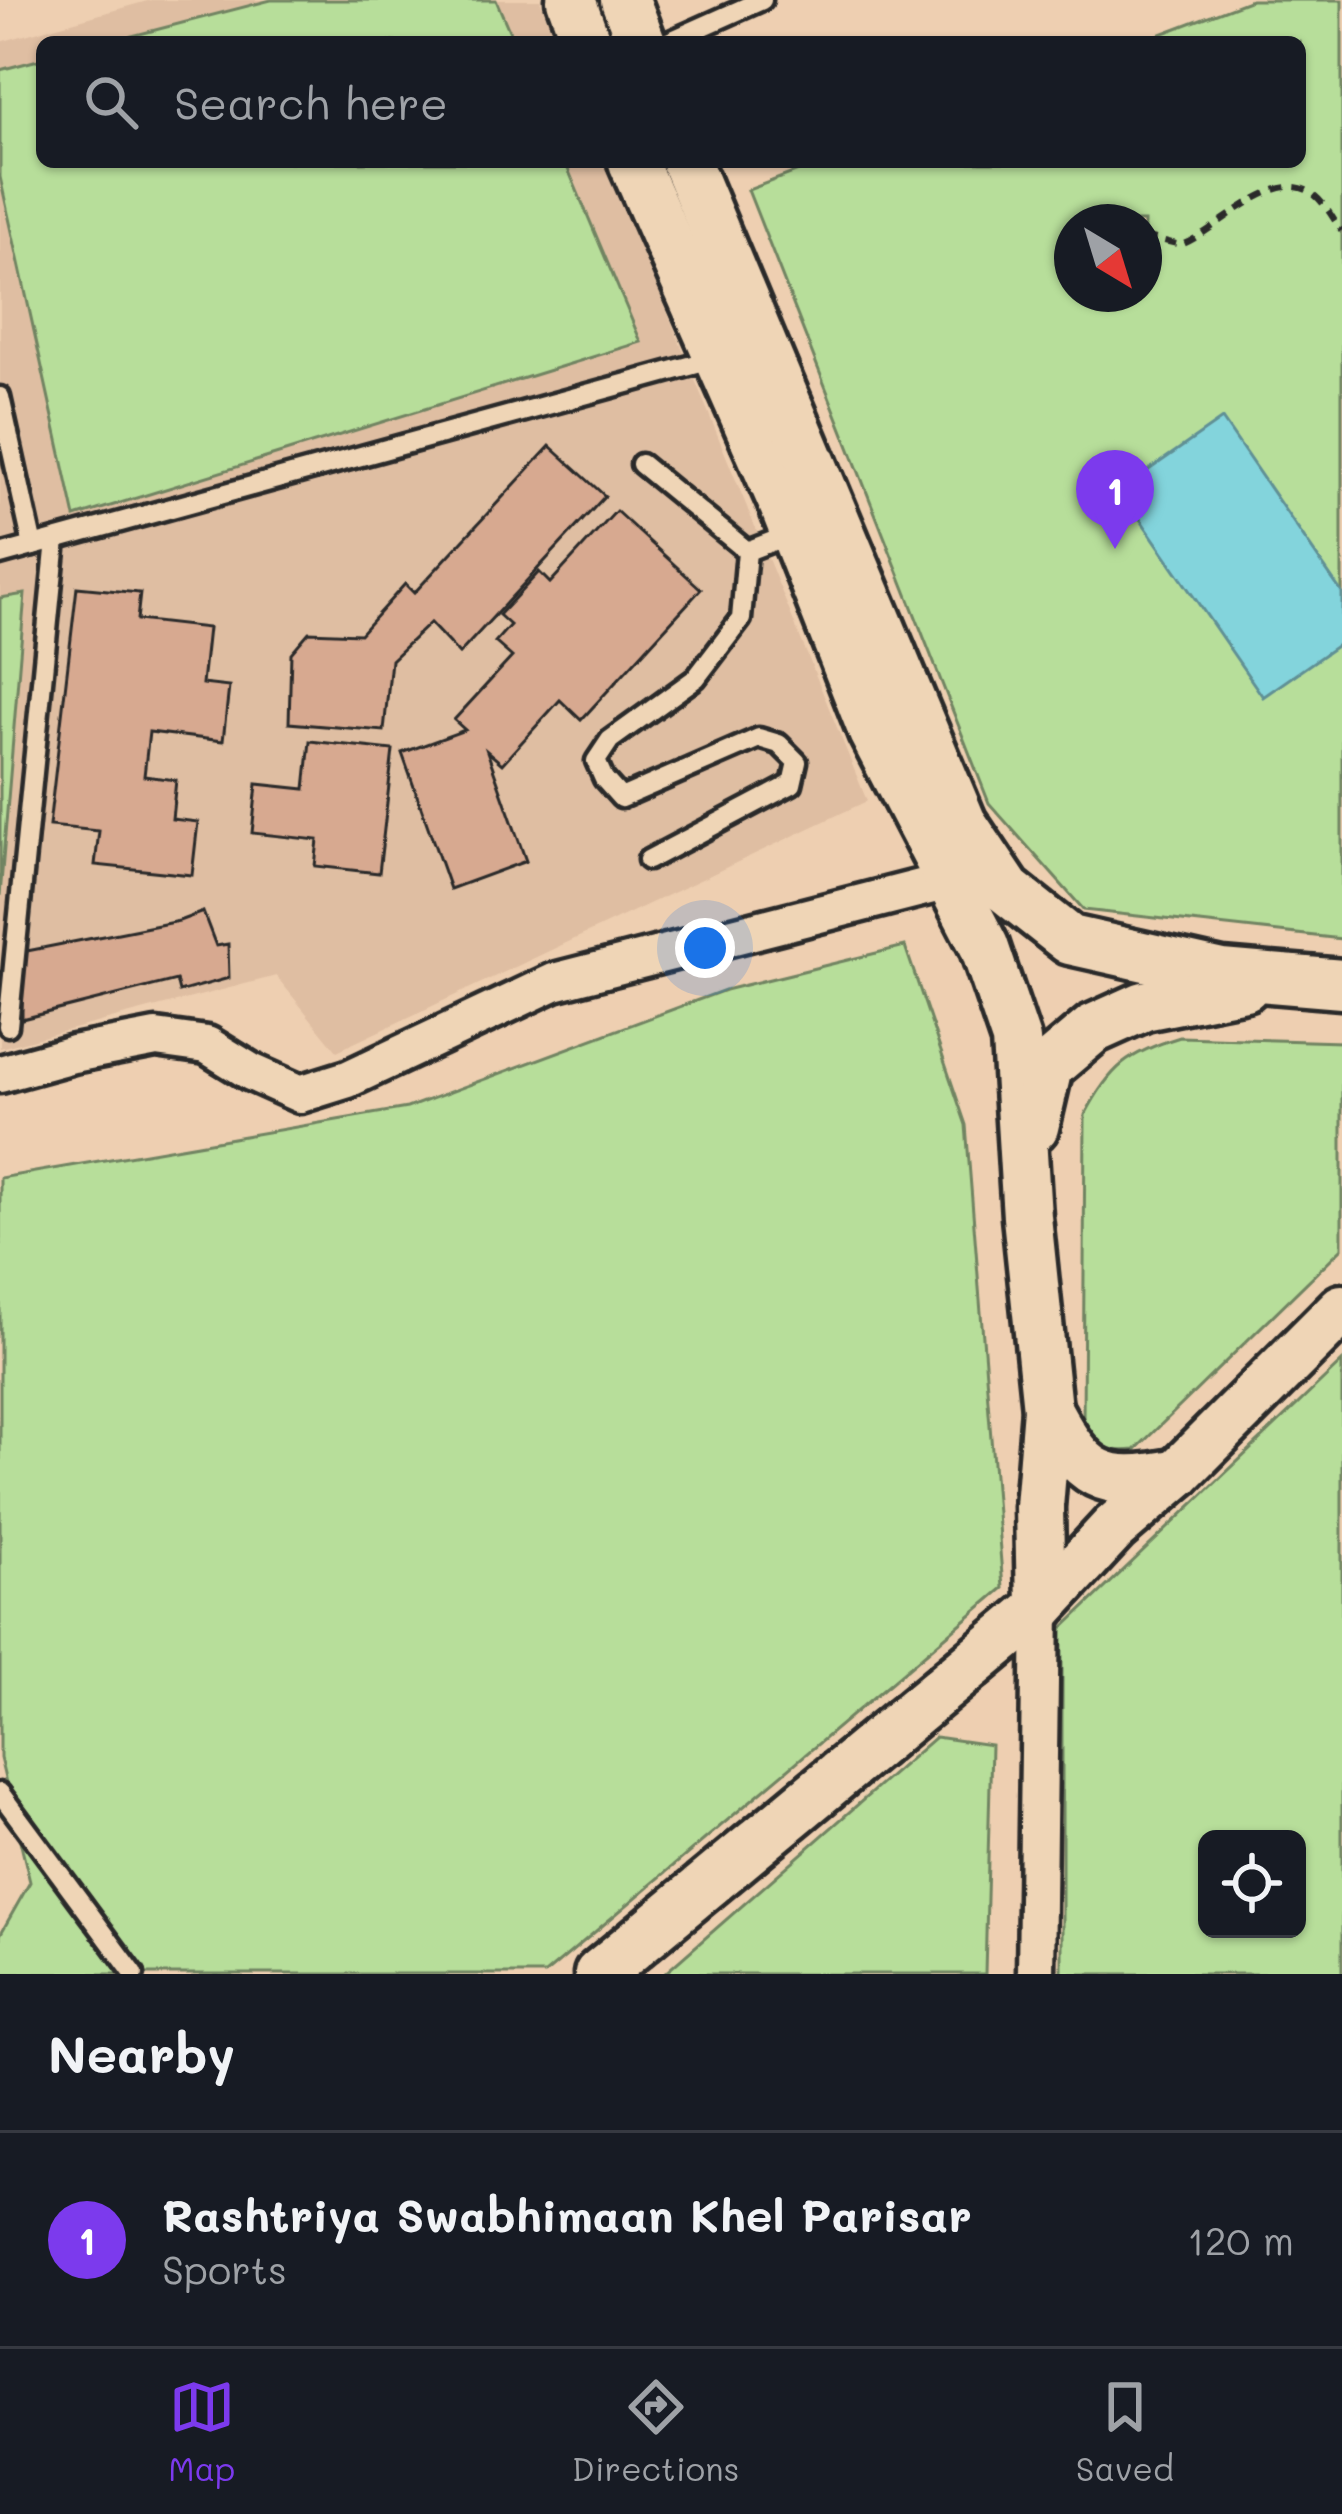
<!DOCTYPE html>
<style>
:root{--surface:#171b24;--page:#242831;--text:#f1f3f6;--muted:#9ea1a6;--line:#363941;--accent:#7c3aed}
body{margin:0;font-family:Mali,sans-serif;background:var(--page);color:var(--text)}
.controls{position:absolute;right:36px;bottom:36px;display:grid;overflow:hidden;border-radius:18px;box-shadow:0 3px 9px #0004}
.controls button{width:108px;height:108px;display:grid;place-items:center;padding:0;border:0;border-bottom:3px solid var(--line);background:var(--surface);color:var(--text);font:60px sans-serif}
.compass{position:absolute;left:1054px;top:204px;width:108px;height:108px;border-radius:50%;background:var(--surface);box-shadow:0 3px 9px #0004;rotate:142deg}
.you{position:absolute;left:705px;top:948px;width:42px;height:42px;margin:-30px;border:9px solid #fff;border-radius:50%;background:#1a73e8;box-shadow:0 0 0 18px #1a73e833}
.badge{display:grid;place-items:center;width:78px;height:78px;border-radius:50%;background:var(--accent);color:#fff;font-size:39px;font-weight:700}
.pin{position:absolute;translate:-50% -99px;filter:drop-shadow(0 3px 6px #0008)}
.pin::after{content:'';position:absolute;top:63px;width:42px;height:36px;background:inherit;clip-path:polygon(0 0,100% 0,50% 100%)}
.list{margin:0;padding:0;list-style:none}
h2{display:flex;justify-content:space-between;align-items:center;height:156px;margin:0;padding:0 48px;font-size:51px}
h2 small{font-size:39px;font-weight:400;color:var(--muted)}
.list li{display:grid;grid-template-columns:78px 1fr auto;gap:36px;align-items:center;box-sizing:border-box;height:216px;padding:0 48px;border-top:3px solid var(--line)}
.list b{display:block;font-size:45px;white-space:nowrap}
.list p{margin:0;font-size:39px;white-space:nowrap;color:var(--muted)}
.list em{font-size:39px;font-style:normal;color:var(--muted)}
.icon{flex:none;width:66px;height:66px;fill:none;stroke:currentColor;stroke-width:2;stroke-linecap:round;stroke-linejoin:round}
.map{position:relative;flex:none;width:1342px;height:1974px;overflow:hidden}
.search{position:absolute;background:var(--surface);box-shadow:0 3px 9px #0004;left:36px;right:36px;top:36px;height:132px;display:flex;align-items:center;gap:30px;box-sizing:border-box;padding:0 42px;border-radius:18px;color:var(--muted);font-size:45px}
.sheet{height:372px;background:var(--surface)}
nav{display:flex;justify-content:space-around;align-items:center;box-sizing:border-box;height:168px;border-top:3px solid var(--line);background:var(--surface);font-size:33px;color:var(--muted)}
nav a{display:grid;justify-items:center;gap:6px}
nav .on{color:var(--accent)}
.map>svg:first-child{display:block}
.built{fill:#dfbea2}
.green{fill:#b7de9a;stroke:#718462;stroke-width:3;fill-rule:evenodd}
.water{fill:#83d4dc;stroke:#609095;stroke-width:3}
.building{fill:#d7a990;stroke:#2b2b2b;stroke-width:3}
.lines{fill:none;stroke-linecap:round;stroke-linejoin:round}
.service-casing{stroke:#2b2b2b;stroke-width:27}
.minor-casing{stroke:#2b2b2b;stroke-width:45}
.tertiary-casing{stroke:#2b2b2b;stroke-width:57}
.path{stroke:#2b2b2b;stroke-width:6;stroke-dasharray:12 9;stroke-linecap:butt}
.service{stroke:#efd5b6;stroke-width:18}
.minor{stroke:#efd5b6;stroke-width:36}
.tertiary{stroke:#efd5b6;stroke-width:48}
</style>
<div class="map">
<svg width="1342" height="1974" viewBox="0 0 1342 1974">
<rect width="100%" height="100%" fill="#eecfb1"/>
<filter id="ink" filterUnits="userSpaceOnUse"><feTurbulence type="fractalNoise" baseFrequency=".00833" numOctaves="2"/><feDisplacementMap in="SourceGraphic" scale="24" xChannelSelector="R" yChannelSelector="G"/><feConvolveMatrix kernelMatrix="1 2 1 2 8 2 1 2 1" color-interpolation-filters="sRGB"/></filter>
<g filter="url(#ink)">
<path class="built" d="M151,0H540L557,42H42V162H606L867,801L337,1051L276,976L0,1048V42Z"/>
<g class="green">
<path d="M271,0H496L514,42H109Z"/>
<path d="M1251,0H1342V939L1084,910L989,803L748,190L822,162H1300V42H1140ZM1072,222H1144V294H1072Z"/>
<path d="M42,59V162H565L641,342L75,517L0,177V70Z"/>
<path d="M25,594L0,896V598Z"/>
<path d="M905,946L966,1125L1003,1588L545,1974H0V1935L30,1882L0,1758V1178L407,1108L725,990Z"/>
<path d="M1180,1037L1342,1042V1248L1135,1450C1108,1453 1098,1448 1083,1426L1085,1115C1110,1067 1128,1053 1180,1037Z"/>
<path d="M1342,1362V1974H1062V1629ZM1207,1839H1297V1929H1207Z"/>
<path d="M935,1737L991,1745L985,1974H664Z"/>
</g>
<path class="water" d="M1222,419L1342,593V642L1263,697L1120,490Z"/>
<g class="building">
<path d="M550,446L605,496L459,654L430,623L391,660L384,731L289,723L291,653L309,632L360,634L405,584L414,593Z"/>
<path d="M616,511L701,589L581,720L560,700L502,764L487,751L526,861L450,889L402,753L465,730L454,720L512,657L495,642L510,625L499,615L539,572L550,583Z"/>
<path d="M77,587L140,593L137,620L208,628L202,684L229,687L223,741L149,732L144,776L176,780L172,819L198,822L192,875L95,865L99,831L49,826Z"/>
<path d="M310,741L393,750L379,873L315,866L318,840L252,833L257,784L305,789Z"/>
<path d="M203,912L216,946L228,944L229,978L179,992L176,980L22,1019V952L179,921Z"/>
</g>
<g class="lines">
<defs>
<g id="service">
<path d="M668,42L762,0"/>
<path d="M0,397L33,546"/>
<path d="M641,464L747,551L794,533"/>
<path d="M0,555L715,359"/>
<path d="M648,860L792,784L797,762L779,744L759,738L621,798L604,779L596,761L610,740L696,678L741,619L747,551"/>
<path d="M8,1026L56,540"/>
<path d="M0,1793L134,1974"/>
</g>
<g id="minor">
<path d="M0,1074L73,1054L156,1038L207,1045L251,1072L300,1094L348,1079L554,982L948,881"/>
<path d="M1036,1974L1041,1607"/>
</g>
<g id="tertiary">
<path d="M571,0L586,42"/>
<path d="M625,0L641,42"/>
<path d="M633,162L783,503L873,732L984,946L1016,1040L1027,1217L1047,1409L1039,1507L1041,1607"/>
<path d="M686,162L962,823L1007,890L1070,940L1222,974L1342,984"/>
<path d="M1034,1127L1048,1067L1093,1029L1144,1006L1245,986"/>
<path d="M1047,1409C1083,1477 1101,1489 1178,1473"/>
<path d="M599,1974L1041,1607L1114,1528L1178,1473L1342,1309"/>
</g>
</defs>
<use href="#service" class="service-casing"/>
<use href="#minor" class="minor-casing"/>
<use href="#tertiary" class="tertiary-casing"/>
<g class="path">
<path d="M1082,221L1086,222"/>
<path d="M1144,236L1181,245C1217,232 1276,165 1313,194C1325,203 1333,219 1342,231"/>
</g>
<use href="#service" class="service"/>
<use href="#minor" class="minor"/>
<use href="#tertiary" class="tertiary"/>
</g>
</g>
</svg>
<div class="controls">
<button><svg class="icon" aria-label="locate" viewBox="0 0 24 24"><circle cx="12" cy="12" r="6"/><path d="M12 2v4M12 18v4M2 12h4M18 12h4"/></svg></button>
</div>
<svg class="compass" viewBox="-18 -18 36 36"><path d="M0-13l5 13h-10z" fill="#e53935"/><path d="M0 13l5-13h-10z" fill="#9ea1a6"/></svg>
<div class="you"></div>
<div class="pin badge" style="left:1115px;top:549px">1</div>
<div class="search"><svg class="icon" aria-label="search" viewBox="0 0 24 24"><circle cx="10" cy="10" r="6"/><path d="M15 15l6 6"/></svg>Search here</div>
</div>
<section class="sheet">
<h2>Nearby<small></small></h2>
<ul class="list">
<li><span class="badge">1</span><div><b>Rashtriya Swabhimaan Khel Parisar</b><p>Sports</p></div><em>120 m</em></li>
</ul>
</section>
<nav>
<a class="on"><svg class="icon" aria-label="map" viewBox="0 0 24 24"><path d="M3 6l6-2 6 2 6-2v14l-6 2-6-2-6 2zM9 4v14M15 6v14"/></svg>Map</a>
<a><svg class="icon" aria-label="directions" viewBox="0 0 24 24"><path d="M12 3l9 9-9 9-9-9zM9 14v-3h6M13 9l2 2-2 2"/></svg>Directions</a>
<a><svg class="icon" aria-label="saved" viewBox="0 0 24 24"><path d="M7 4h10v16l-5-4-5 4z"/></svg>Saved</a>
</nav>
